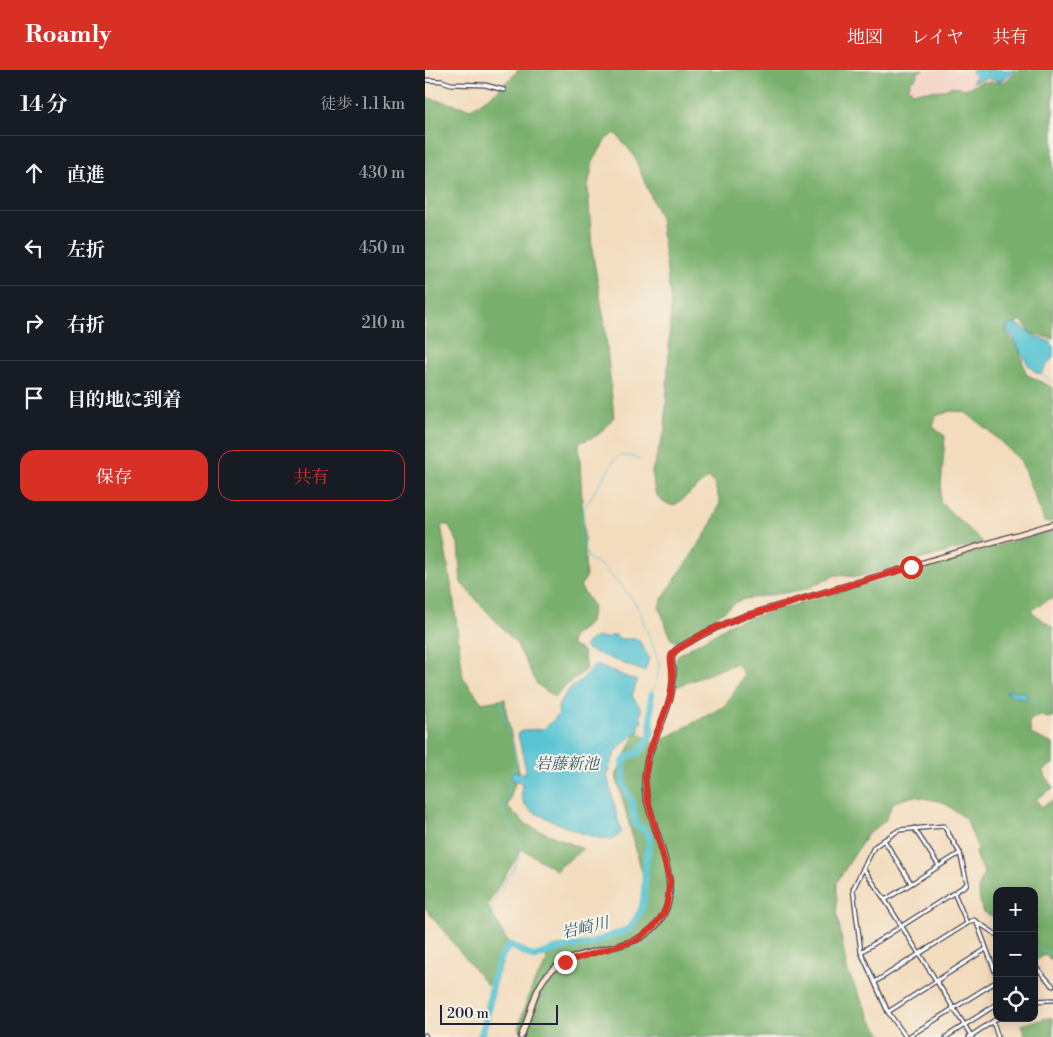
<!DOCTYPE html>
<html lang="ja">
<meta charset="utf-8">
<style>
:root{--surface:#171b24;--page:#20242c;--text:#f1f3f6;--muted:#9ea1a6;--line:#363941;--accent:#d93025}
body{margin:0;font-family:"Libre Bodoni","Noto Serif JP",serif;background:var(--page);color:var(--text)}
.controls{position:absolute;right:15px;bottom:15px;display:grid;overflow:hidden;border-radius:10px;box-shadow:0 2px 12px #0003}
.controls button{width:45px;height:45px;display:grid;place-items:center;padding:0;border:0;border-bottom:1px solid var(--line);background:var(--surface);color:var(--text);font:25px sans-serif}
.scale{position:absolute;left:15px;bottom:12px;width:118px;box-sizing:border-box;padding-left:5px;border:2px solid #22223b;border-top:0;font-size:14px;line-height:18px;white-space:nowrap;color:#22223b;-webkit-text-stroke:4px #f7f3e8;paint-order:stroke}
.stop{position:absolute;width:15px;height:15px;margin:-11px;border:4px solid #d93025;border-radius:50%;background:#fff}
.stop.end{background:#d93025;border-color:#fff;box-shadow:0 1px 5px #0008}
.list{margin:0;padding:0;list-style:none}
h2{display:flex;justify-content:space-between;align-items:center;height:65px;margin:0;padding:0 20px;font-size:21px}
h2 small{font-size:16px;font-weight:400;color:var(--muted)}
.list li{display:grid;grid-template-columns:32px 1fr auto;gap:15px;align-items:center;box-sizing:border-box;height:75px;padding:0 20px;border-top:1px solid var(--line)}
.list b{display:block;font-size:19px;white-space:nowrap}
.list em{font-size:16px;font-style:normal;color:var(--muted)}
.actions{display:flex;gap:10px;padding:15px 20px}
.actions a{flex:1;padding:11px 0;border:1px solid var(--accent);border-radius:15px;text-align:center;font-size:18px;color:var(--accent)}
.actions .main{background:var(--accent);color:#fff}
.icon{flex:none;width:28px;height:28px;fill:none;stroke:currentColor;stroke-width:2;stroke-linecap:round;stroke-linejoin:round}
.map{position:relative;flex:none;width:628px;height:967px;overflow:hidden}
header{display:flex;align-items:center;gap:30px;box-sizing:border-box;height:70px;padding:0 25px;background:var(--accent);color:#fff}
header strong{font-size:24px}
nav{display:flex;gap:28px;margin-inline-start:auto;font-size:18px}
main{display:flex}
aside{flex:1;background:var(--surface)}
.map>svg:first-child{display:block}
.built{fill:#f6d2c5}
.forest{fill:#78af6c;stroke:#4d6854}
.water{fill:#59c4d3;stroke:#3e7387}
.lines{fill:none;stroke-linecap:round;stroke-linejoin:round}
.stream{stroke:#59c4d3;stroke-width:1}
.river{stroke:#59c4d3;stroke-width:7}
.street-casing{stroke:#413e4e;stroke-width:5.5}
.secondary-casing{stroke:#413e4e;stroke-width:7}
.street{stroke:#fff;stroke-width:3}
.secondary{stroke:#fce5cf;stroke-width:4.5}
.route{stroke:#d93025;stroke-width:6}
.labels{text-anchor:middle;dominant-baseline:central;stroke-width:4;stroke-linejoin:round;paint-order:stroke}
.water-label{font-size:16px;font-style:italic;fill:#355b70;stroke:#f7f3e8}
</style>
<header>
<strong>Roamly</strong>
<nav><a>地図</a><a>レイヤ</a><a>共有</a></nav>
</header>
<main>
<aside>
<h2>14 分<small>徒歩 · 1.1 km</small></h2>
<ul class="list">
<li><svg class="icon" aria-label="ahead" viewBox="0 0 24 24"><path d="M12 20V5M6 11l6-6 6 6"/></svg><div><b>直進</b></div><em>430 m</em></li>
<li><svg class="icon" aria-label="left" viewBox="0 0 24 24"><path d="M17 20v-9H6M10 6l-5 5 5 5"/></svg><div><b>左折</b></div><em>450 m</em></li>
<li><svg class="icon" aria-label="right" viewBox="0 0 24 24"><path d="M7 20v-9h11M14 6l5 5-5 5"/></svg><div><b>右折</b></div><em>210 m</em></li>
<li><svg class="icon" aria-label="arrive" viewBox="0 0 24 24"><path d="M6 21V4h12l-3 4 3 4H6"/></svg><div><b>目的地に到着</b></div></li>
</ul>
<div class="actions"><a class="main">保存</a><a>共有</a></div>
</aside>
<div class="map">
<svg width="628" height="967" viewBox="0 0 628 967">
<rect width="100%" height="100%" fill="#f7f3e8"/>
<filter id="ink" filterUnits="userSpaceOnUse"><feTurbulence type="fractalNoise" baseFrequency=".02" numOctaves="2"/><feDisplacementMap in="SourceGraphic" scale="10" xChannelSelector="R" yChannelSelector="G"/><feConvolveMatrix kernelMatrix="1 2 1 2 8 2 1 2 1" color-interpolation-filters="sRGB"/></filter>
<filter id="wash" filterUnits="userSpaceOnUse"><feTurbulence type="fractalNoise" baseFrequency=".0096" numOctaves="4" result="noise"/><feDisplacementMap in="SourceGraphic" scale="20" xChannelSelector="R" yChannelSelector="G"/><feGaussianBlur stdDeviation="1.12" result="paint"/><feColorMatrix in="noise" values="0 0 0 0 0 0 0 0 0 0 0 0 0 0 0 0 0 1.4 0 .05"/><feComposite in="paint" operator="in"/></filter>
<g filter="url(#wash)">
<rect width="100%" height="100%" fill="#f3dcbd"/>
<path class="built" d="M442,0H628V55L495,31Z"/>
<g class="forest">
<path d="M93,0H498L494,1L490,9L486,10L484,17L488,22L518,20L528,16L540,19L556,12H579L593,0H628V269L606,263L596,250L580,260L594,279L601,304L628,318V451L620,453L595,390L564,361L540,342L526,341L511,346L508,357L520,366L515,432L558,472L433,507L411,505L381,519L315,530L253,573L246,569L234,537L237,529L284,459L295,433L289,413L283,408L249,436L238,432L230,423L227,401L240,359L246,233L235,148L208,84L190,63L181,69L168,92L163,117L167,180L179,249L189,347L173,365L154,373L161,508L155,516L168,536L165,553L147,567L146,575L158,581L161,599L138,618L130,627L112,614L91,573L36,513L33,473L23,455H16L29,532L38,607L57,633L80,629L81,642L94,701L82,737L102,755L158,779L131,800L97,779L62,835L84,874L72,907L62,915L0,838V27L46,39L71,22Z"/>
<path d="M628,460V530L625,528L606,541L628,558V647L621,648L614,645L604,651L606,664L628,674V694L617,701L628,718L611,729L616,737L628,730V891L620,885L609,891V821H572V849L557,841L553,820L559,802L551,784L553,779L541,749L518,732L489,726L469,732L460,751L442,765L412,812V842L422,900L446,950L459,967H98L94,959L102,928L112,907L122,893L121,882L132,877L169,871L194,862L211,853L217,845L222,820L191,706L212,661L230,674L301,635L319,605L312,593L251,617L250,594L253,585L307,553Z"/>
<path d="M622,948H628V967H600L596,955Z"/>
</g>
<g class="water">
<path d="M547,0H591L575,11L562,8L547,12L550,8Z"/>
<path d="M592,254L612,267L624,271L628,275V287L615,304C604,302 596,281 590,271C589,267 585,265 582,261L583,255Z"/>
<path d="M191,565L195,569H213L224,588L220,600L218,601L161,579L159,576C167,567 172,566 183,568L185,566Z"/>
<path d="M171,595L212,611L207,626L217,640L215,646L217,651L214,656V661C194,675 188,682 182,706L196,762C193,767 188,769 183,769C167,770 124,749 108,742C97,735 95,726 97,713L85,709L88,701L101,704V700L93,664L99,660L119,659L134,644L133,638C137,625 146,618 156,610C162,605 164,598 171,595Z"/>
<path d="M584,620L600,622L602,626L598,631L595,627H588L581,622Z"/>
</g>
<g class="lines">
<g class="stream">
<path d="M616,303L628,313"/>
<path d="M215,390L208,387L194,385L190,389L158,440L157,472L163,488L178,497L200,520L214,539L234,593L233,606L226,625"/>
<path d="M605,629L628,637"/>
<path d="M76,633L91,688L92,693L88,702"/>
<path d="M85,875L72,863L66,836L89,798L98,776L77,743L86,708"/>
<path d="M609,876L613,879L628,884"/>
</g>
<path class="river" d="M55,967C66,943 64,916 74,891C76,885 81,880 85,875L109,887L131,879L165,874L205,859L216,841L219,829L221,790L224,776V766L220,760L212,756L208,743V734L199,716L198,693L201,688L215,681L223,671L226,663V625"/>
</g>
</g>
<g filter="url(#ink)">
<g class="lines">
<defs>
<g id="street">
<path d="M0,10L17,11L26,14L60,15L79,20"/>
<path d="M489,758L514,796"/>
<path d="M459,770L486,813"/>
<path d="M438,798L460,830L547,967"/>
<path d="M529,823L542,853"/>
<path d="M460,830L535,783"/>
<path d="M552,853L572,907"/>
<path d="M436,882L541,815L542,813L535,783L519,756L474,760L459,770L449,777L428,819L436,882L463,942L481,967"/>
<path d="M609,895L628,916"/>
<path d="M450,912L546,851L549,850L572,865"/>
<path d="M609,931L628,930"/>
<path d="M463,942L561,879"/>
<path d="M568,952L573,967"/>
<path d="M0,965L1,967"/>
<path d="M483,967L572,911"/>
<path d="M521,967L572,934"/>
<path d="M544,967L573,948"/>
</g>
<path id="secondary" d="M96,967C106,944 108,917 127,900C162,869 227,889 243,833C251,802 227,757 221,726C214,688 236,664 245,629C248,619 248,609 248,599C247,595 246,591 247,588C247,585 248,583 250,581C254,577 261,574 266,571C284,560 301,553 320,546L628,454"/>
</defs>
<use href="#street" class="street-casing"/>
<use href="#secondary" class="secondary-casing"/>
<use href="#street" class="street"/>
<use href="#secondary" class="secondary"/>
</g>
</g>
<g class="lines" filter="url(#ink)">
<path class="route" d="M140,892L212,870L229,856L239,843L242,834L245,811L222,728L220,707L223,686L245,629L248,611L246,587L250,581L281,562L320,546L486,497"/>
</g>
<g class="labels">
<g class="water-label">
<text x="142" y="694">岩藤新池</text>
<text transform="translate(160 858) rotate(-13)">岩崎川</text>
</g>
</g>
</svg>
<div class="controls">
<button>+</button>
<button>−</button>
<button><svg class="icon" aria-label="locate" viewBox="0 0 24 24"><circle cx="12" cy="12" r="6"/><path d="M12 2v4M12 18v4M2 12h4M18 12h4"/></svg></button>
</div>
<div class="scale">200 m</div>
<div class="stop" style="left:486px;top:497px"></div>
<div class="stop end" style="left:140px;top:892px"></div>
</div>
</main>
